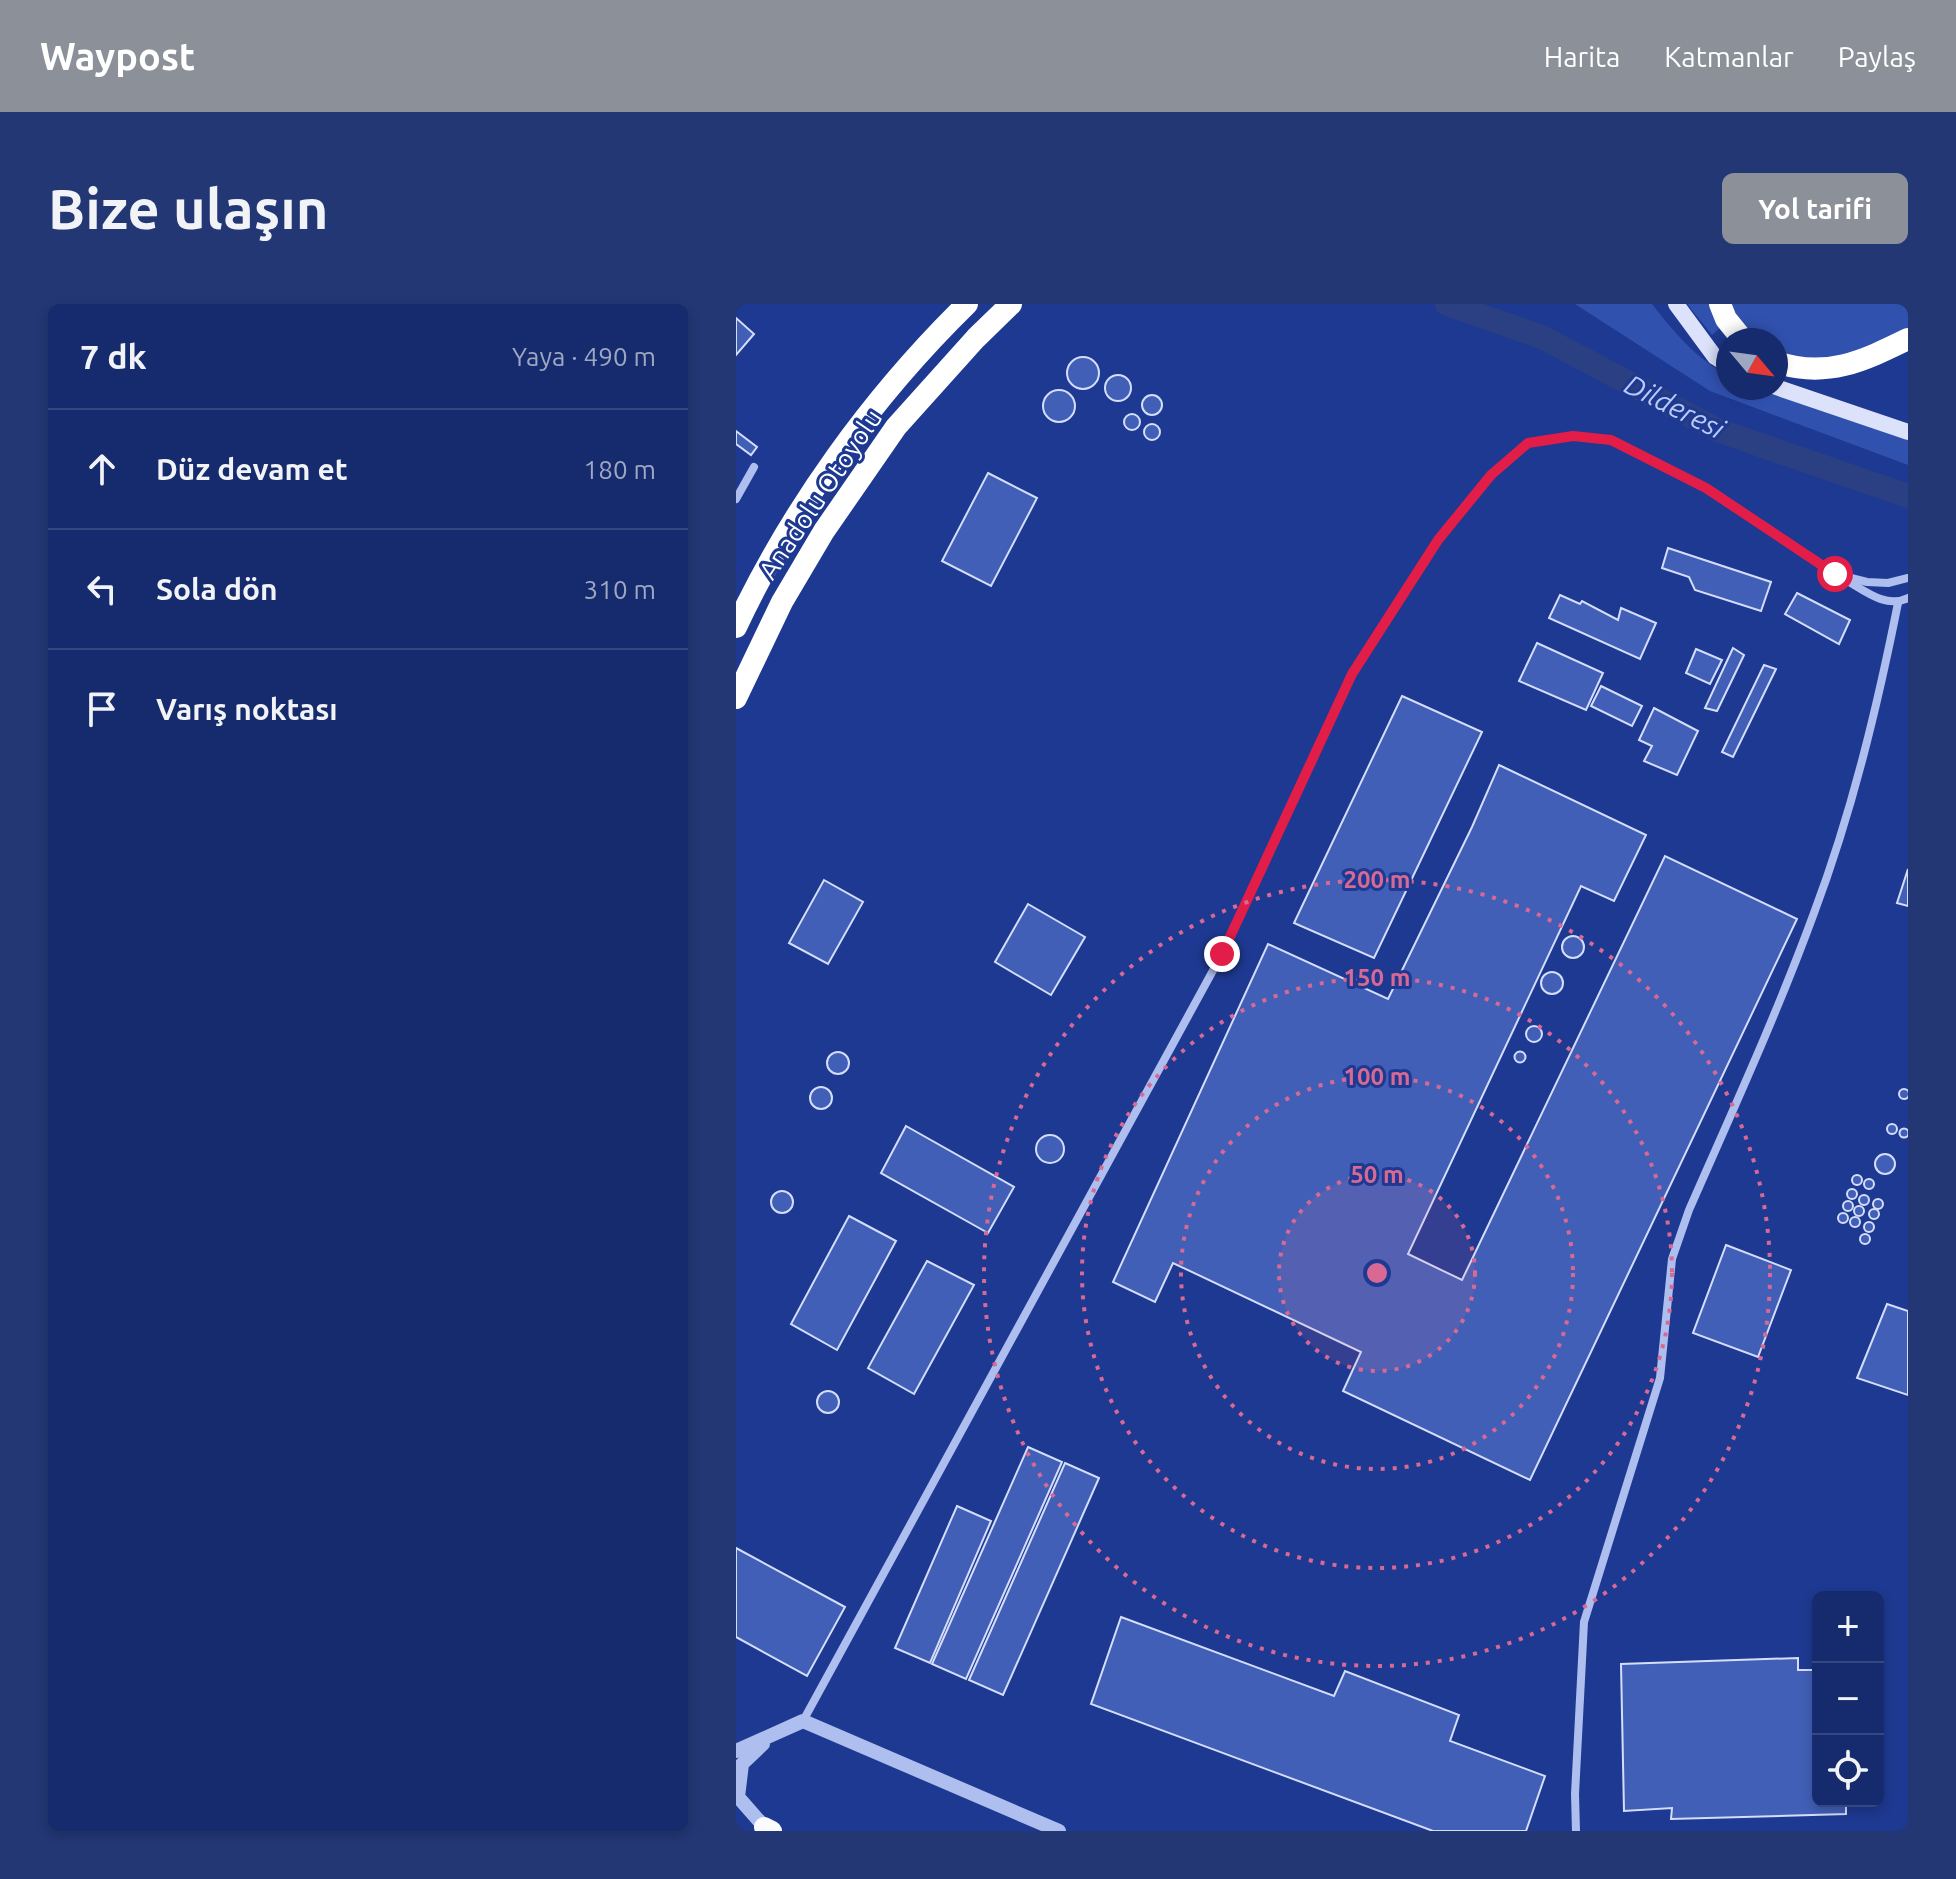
<!DOCTYPE html>
<html lang="tr">
<meta charset="utf-8">
<style>
:root{--surface:#162b6d;--page:#233775;--text:#f1f3f6;--muted:#9ea7c2;--line:#354780;--accent:#8c9099}
body{margin:0;font-family:Ubuntu,sans-serif;background:var(--page);color:var(--text)}
.controls{position:absolute;right:24px;bottom:24px;display:grid;overflow:hidden;border-radius:12px;box-shadow:0 4px 12px #0003}
.controls button{width:72px;height:72px;display:grid;place-items:center;padding:0;border:0;border-bottom:2px solid var(--line);background:var(--surface);color:var(--text);font:40px sans-serif}
.compass{position:absolute;left:980px;top:24px;width:72px;height:72px;border-radius:50%;background:var(--surface);box-shadow:0 4px 12px #0003;rotate:119deg}
.stop{position:absolute;width:24px;height:24px;margin:-18px;border:6px solid #e11d48;border-radius:50%;background:#fff}
.stop.end{background:#e11d48;border-color:#fff;box-shadow:0 2px 8px #0008}
.list{margin:0;padding:0;list-style:none}
h2{display:flex;justify-content:space-between;align-items:center;height:104px;margin:0;padding:0 32px;font-size:34px}
h2 small{font-size:26px;font-weight:400;color:var(--muted)}
.list li{display:grid;grid-template-columns:52px 1fr auto;gap:24px;align-items:center;box-sizing:border-box;height:120px;padding:0 32px;border-top:2px solid var(--line)}
.list b{display:block;font-size:30px;white-space:nowrap}
.list em{font-size:26px;font-style:normal;color:var(--muted)}
.icon{flex:none;width:44px;height:44px;fill:none;stroke:currentColor;stroke-width:2;stroke-linecap:round;stroke-linejoin:round}
.map{position:relative;flex:none;width:1172px;height:1527px;overflow:hidden;border-radius:12px}
header{display:flex;align-items:center;gap:48px;box-sizing:border-box;height:112px;padding:0 40px;background:var(--accent);color:#fff}
header strong{font-size:38px}
nav{display:flex;gap:44px;margin-inline-start:auto;font-size:28px}
.intro{display:flex;align-items:center;justify-content:space-between;box-sizing:border-box;height:192px;padding:0 48px}
h1{margin:0;font-size:56px}
.button{padding:20px 36px;border-radius:12px;background:var(--accent);color:#fff;font-size:28px;font-weight:700}
main{display:flex;gap:48px;padding:0 48px}
aside{flex:1;background:var(--surface);border-radius:12px;box-shadow:0 4px 12px #0003}
.map>svg:first-child{display:block}
.green{fill:#3151af}
.lines{fill:none;stroke-linecap:round;stroke-linejoin:round}
.river{stroke:#2b4083;stroke-width:24}
.building{fill:#425fb7;stroke:#d4defa;stroke-width:2}
.minor{stroke:#aebeee;stroke-width:8}
.tertiary{stroke:#aebeee;stroke-width:14}
.secondary{stroke:#dbe2fa;stroke-width:16}
.trunk{stroke:#fafbff;stroke-width:20}
.motorway{stroke:#fff;stroke-width:22}
.route{stroke:#e11d48;stroke-width:10}
.ring{fill:none;stroke:#d76994;stroke-width:4;stroke-dasharray:4 8}
.labels{text-anchor:middle;dominant-baseline:central;stroke-width:6;stroke-linejoin:round;paint-order:stroke}
.street-label{font-size:26px;fill:#fff;stroke:#1e3991}
.water-label{font-size:28px;font-style:italic;fill:#bacaf5;stroke:#1e3991}
.centre{fill:#d76994;stroke:#1e3991;stroke-width:4}
.ring-label{font-size:24px;text-anchor:middle;font-weight:bold;fill:#d76994;stroke:#1e3991;stroke-width:6;stroke-linejoin:round;paint-order:stroke}
</style>
<header>
<strong>Waypost</strong>
<nav><a>Harita</a><a>Katmanlar</a><a>Paylaş</a></nav>
</header>
<div class="intro"><h1>Bize ulaşın</h1><a class="button">Yol tarifi</a></div>
<main>
<aside>
<h2>7 dk<small>Yaya · 490 m</small></h2>
<ul class="list">
<li><svg class="icon" aria-label="ahead" viewBox="0 0 24 24"><path d="M12 20V5M6 11l6-6 6 6"/></svg><div><b>Düz devam et</b></div><em>180 m</em></li>
<li><svg class="icon" aria-label="left" viewBox="0 0 24 24"><path d="M17 20v-9H6M10 6l-5 5 5 5"/></svg><div><b>Sola dön</b></div><em>310 m</em></li>
<li><svg class="icon" aria-label="arrive" viewBox="0 0 24 24"><path d="M6 21V4h12l-3 4 3 4H6"/></svg><div><b>Varış noktası</b></div></li>
</ul>
</aside>
<div class="map">
<svg width="1172" height="1527" viewBox="0 0 1172 1527">
<rect width="100%" height="100%" fill="#1e3991"/>
<g class="green">
<path d="M839,0H916C938,28 960,55 992,71V84H1019L1172,136V161L974,87Z"/>
<path d="M951,0H973L985,23L976,31Z"/>
<path d="M991,0H1172V27L1138,44L1070,58L1040,48V36H1020Z"/>
</g>
<g class="lines">
<path class="river" d="M711,0L806,33L981,126L1172,192"/>
</g>
<g class="building">
<path d="M0,14L18,30L0,51Z"/>
<circle cx="347" cy="69" r="16"/>
<circle cx="382" cy="84" r="13"/>
<circle cx="323" cy="102" r="16"/>
<circle cx="416" cy="101" r="10"/>
<circle cx="396" cy="118" r="8"/>
<circle cx="416" cy="128" r="8"/>
<path d="M0,127L21,143L15,151L0,140Z"/>
<path d="M252,169L301,194L255,282L206,257Z"/>
<path d="M932,244L1035,278L1025,307L959,286L953,273L926,264Z"/>
<path d="M1061,289L1114,316L1103,340L1049,310Z"/>
<path d="M824,291L844,300L846,297L882,316L885,304L920,319L904,355L813,314Z"/>
<path d="M801,339L867,369L850,406L783,377Z"/>
<path d="M997,344L1008,351L981,407L969,404Z"/>
<path d="M960,345L986,356L974,380L950,369Z"/>
<path d="M1028,361L1040,365L997,453L986,448Z"/>
<path d="M865,382L906,402L896,422L855,402Z"/>
<path d="M666,392L746,428L638,654L558,619Z"/>
<path d="M918,404L962,427L941,471L908,457L916,442L903,436Z"/>
<path d="M763,461L910,531L878,597L845,582L672,950L726,976L929,552L1061,615L794,1176L607,1087L625,1048L437,959L419,998L377,978L532,640L652,695L736,523Z"/>
<path d="M1172,565V602L1161,599Z"/>
<path d="M88,576L127,598L92,660L53,639Z"/>
<path d="M292,600L349,633L315,691L259,658Z"/>
<circle cx="837" cy="643" r="11"/>
<circle cx="816" cy="679" r="11"/>
<circle cx="798" cy="730" r="8"/>
<circle cx="784" cy="753" r="5.5"/>
<circle cx="102" cy="759" r="11"/>
<circle cx="85" cy="794" r="11"/>
<circle cx="1168" cy="790" r="5"/>
<circle cx="1156" cy="825" r="5"/>
<path d="M170,822L278,883L252,929L145,869Z"/>
<circle cx="1168" cy="829" r="4.5"/>
<circle cx="314" cy="845" r="14"/>
<circle cx="1149" cy="860" r="10"/>
<circle cx="1121" cy="876" r="5"/>
<circle cx="1133" cy="880" r="5"/>
<circle cx="1116" cy="890" r="5"/>
<circle cx="46" cy="898" r="11"/>
<circle cx="1128" cy="896" r="5"/>
<circle cx="1142" cy="900" r="5"/>
<circle cx="1112" cy="902" r="5"/>
<circle cx="1123" cy="907" r="5"/>
<circle cx="1138" cy="910" r="5"/>
<circle cx="1107" cy="914" r="5"/>
<path d="M113,912L160,937L101,1046L55,1020Z"/>
<circle cx="1119" cy="918" r="5"/>
<circle cx="1133" cy="923" r="5"/>
<circle cx="1129" cy="935" r="5"/>
<path d="M990,941L1055,966L1022,1053L957,1029Z"/>
<path d="M191,957L238,981L178,1090L132,1064Z"/>
<path d="M1151,1000L1172,1007V1091L1121,1074Z"/>
<circle cx="92" cy="1098" r="11"/>
<path d="M292,1143L326,1158L230,1375L196,1360Z"/>
<path d="M329,1159L363,1174L267,1391L233,1376Z"/>
<path d="M221,1202L255,1217L194,1359L159,1344Z"/>
<path d="M0,1244L109,1303L71,1372L0,1333Z"/>
<path d="M385,1313L598,1392L609,1367L723,1411L714,1437L809,1472L790,1527H697L355,1400Z"/>
<path d="M1062,1354V1366H1082V1497H1110V1510L935,1515L936,1504L888,1507L885,1360Z"/>
</g>
<g class="lines">
<g class="minor">
<path d="M0,195L18,163"/>
<path d="M1108,275C1128,286 1149,305 1172,294"/>
<path d="M67,1417L486,650L616,370L702,236L755,171L792,139L837,132L875,136L970,184L1099,270L1131,278L1152,279L1172,274"/>
<path d="M840,1527L839,1490L848,1318L924,1074L936,955L953,906C996,808 1041,710 1078,609C1116,508 1141,404 1162,299"/>
</g>
<g class="tertiary">
<path d="M27,1440L6,1460L2,1493L32,1527"/>
<path d="M0,1447L67,1417L323,1527"/>
</g>
<g class="secondary">
<path d="M940,0L979,53L992,61"/>
<path d="M1040,83L1172,128"/>
</g>
<path class="trunk" d="M28,1523L36,1527"/>
<g class="motorway">
<path d="M984,0L990,15L1007,36"/>
<path d="M1040,58C1090,75 1127,57 1172,35"/>
<path d="M0,323C56,204 137,92 231,0"/>
<path d="M0,394L46,298L88,227L160,123L240,34L275,0"/>
</g>
</g>
<g class="lines">
<path class="route" d="M486,650L616,370L702,236L755,171L792,139L837,132L875,136L970,184L1099,270"/>
</g>
<circle cx="641" cy="969" r="98" fill="#d76994" fill-opacity=".12"/>
<g class="ring">
<circle cx="641" cy="969" r="98"/>
<circle cx="641" cy="969" r="196"/>
<circle cx="641" cy="969" r="295"/>
<circle cx="641" cy="969" r="393"/>
</g>
<g class="labels">
<g class="street-label">
<text transform="translate(84 190) rotate(-56)">Anadolu Otoyolu</text>
</g>
<g class="water-label">
<text transform="translate(939 102) rotate(27)">Dilderesi</text>
</g>
</g>
<circle cx="641" cy="969" r="12" class="centre"/>
<g class="ring-label">
<text x="641" y="584">200 m</text>
<text x="641" y="682">150 m</text>
<text x="641" y="781">100 m</text>
<text x="641" y="879">50 m</text>
</g>
</svg>
<div class="controls">
<button>+</button>
<button>−</button>
<button><svg class="icon" aria-label="locate" viewBox="0 0 24 24"><circle cx="12" cy="12" r="6"/><path d="M12 2v4M12 18v4M2 12h4M18 12h4"/></svg></button>
</div>
<svg class="compass" viewBox="-18 -18 36 36"><path d="M0-13l5 13h-10z" fill="#e53935"/><path d="M0 13l5-13h-10z" fill="#9ea7c2"/></svg>
<div class="stop" style="left:1099px;top:270px"></div>
<div class="stop end" style="left:486px;top:650px"></div>
</div>
</main>
